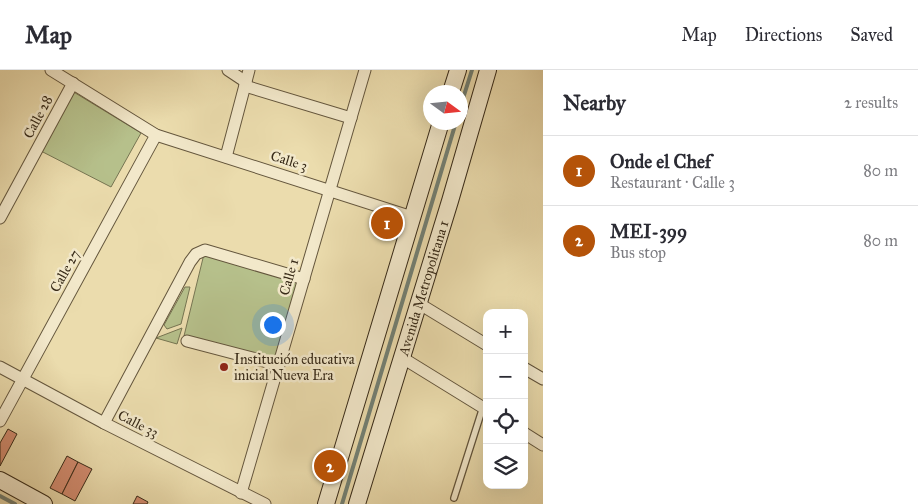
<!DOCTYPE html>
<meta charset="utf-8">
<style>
:root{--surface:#fff;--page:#f2f2f3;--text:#2b2b33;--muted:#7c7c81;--line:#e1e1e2;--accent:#b45309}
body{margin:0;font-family:"IM FELL Great Primer",serif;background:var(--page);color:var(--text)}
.controls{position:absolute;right:15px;bottom:15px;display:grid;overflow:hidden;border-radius:10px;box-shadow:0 5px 20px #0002}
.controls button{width:45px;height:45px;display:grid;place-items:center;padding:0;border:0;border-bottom:1px solid var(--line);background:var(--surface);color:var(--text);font:25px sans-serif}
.compass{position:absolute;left:423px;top:15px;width:45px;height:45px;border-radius:50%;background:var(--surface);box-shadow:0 5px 20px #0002;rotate:105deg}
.you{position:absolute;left:272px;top:254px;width:18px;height:18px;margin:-12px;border:4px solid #fff;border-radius:50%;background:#1a73e8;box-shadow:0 0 0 8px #1a73e833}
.badge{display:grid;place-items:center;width:32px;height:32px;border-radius:50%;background:var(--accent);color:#fff;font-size:16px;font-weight:700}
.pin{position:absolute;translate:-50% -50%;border:2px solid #fff;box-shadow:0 1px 5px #0006}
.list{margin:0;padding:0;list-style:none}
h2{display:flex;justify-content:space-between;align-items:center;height:65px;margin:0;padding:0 20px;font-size:21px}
h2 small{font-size:16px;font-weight:400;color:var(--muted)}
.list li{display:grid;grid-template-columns:32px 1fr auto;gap:15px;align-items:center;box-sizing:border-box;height:70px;padding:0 20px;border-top:1px solid var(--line)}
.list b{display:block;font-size:19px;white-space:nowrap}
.list p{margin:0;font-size:16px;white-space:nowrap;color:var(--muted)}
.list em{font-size:16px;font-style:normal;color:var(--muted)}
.icon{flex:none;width:28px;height:28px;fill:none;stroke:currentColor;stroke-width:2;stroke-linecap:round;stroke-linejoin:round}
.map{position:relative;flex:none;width:543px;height:434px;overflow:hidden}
header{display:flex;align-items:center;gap:30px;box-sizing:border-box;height:70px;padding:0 25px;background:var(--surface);border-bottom:1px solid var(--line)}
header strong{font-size:24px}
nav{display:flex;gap:28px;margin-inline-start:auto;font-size:18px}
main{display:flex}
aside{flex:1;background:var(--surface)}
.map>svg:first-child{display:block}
.green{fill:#b6c08b;stroke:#767552}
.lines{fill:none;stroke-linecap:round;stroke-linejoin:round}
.stream{stroke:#728074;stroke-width:4}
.building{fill:#d38c70;stroke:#372a18}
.lane-casing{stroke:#64563d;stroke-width:8}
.street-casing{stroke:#64563d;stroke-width:13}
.secondary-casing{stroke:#372a18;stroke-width:18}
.lane{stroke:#f2e8ca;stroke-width:5.5}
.street{stroke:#f2e8ca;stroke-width:11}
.secondary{stroke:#f2e8ca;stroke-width:16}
.poi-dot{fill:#8f2418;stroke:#f2e8ca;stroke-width:2}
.labels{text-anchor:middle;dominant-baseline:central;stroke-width:5;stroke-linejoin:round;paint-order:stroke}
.street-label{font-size:14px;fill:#372a18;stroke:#f2e8ca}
.poi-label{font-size:14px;fill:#372a18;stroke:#f2e8ca;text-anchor:start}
</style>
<header>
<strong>Map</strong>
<nav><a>Map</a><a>Directions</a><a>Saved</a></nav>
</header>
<main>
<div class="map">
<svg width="543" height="434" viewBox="0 0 543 434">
<rect width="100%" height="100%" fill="#ebdcad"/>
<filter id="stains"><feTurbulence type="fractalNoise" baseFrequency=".004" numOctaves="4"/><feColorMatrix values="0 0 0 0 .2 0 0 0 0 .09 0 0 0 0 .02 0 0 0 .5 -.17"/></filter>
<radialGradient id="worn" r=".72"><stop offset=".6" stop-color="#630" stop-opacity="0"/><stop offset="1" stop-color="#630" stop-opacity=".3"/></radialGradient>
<g class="green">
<path d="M72,21L141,63L111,117L39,80Z"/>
<path d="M204,184L298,210L275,292L184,266Z"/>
<path d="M185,217H190L181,254L167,259L164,255Z"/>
<path d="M182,258L177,274L156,268Z"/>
</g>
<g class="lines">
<g class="stream">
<path d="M460,38L472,0"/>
<path d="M0,426L15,434"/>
<path d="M342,434L456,52"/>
</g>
</g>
<g class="building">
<path d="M8,359L17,364L0,396V373Z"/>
<path d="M67,386L78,392L62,424L50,418Z"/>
<path d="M78,392L92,399L75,431L62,424Z"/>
<path d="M137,426L148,432L147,434H133Z"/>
</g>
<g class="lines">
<defs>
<path id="lane" d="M454,428L483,337"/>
<g id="street">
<path d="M51,0L156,65L412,147"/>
<path d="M228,0L246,12"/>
<path d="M245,16L351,48"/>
<path d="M226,87L249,0"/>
<path d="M0,148L73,13"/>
<path d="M418,233L487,275"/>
<path d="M187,271L279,295"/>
<path d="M401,287L487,340"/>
<path d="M0,297L104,353L265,434"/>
<path d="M524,298L543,309"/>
<path d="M0,351L156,65"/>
<path d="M104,353L190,192L196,184L205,180L304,209"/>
<path d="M524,363L543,375"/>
<path d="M241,423L365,0"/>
</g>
<g id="secondary">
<path d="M451,22L458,0"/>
<path d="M0,410L44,434"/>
<path d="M326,434L441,52"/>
<path id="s1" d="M357,434L450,131L488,0"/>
</g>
</defs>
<use href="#lane" class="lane-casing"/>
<use href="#street" class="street-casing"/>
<use href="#secondary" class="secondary-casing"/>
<use href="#lane" class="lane"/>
<use href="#street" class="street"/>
<use href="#secondary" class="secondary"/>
</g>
<circle class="poi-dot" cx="224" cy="297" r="5"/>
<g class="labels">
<g class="street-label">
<text transform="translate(38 47) rotate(-62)">Calle 28</text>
<text transform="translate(289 91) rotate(17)">Calle 3</text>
<text transform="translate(65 201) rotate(-61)">Calle 27</text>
<text transform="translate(289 207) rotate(-74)">Calle 1</text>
<text stroke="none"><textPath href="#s1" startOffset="226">Avenida Metropolitana 1</textPath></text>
<text transform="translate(138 354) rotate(27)">Calle 33</text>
</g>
<g class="poi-label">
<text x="234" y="289">Institución educativa<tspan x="234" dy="16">inicial Nueva Era</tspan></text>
</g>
</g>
<rect width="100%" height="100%" filter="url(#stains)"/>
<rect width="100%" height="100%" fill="url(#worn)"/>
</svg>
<div class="controls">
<button>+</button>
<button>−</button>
<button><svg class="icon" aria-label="locate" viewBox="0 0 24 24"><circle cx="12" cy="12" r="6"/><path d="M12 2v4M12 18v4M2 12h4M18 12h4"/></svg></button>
<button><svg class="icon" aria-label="layers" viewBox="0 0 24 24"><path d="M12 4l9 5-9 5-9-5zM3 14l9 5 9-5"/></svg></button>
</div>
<svg class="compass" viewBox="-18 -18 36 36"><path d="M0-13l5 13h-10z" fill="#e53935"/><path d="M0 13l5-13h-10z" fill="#7c7c81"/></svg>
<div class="you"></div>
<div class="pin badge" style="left:387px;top:153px">1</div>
<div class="pin badge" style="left:330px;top:396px">2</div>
</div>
<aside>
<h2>Nearby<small>2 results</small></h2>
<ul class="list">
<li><span class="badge">1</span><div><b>Onde el Chef</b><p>Restaurant · Calle 3</p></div><em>80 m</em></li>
<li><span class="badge">2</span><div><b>MEI-399</b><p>Bus stop</p></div><em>80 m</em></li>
</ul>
</aside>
</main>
